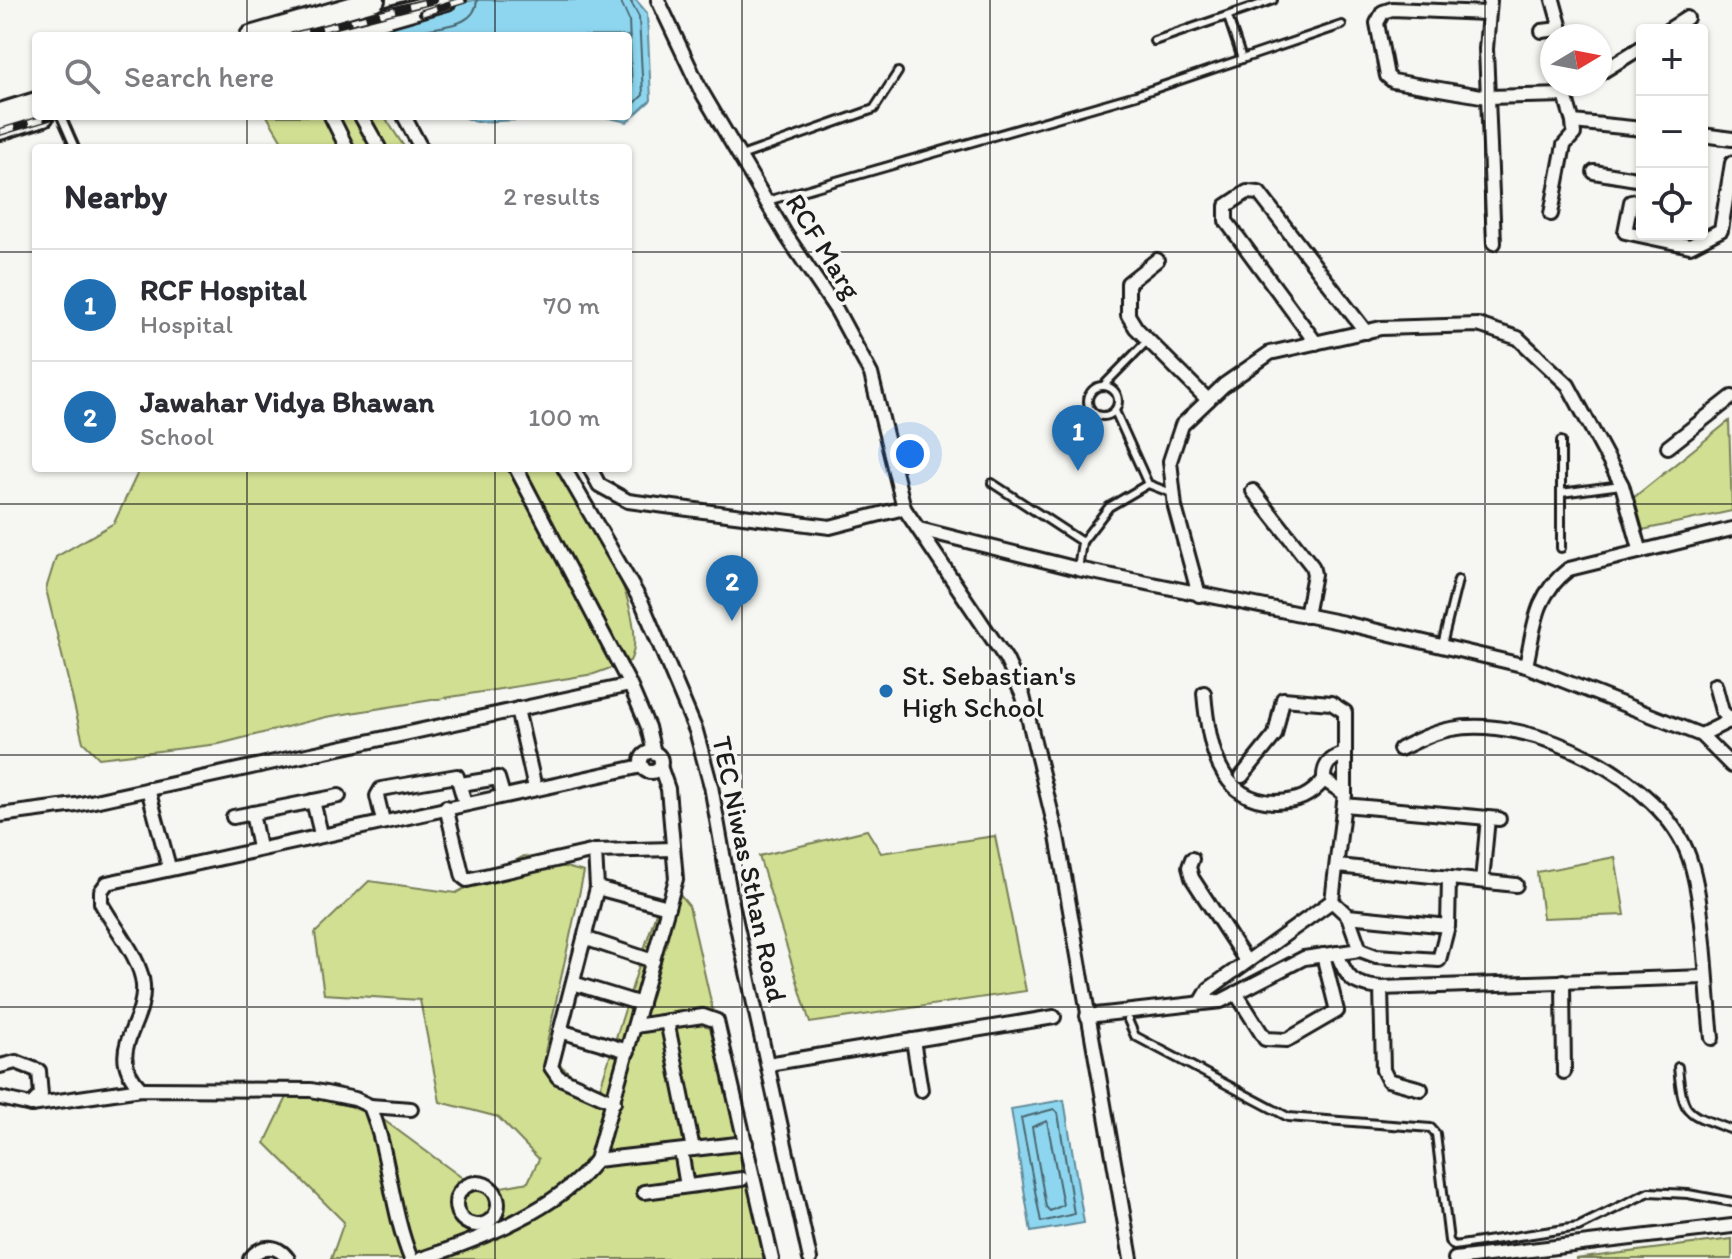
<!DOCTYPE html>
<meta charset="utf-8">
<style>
:root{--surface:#fff;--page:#f7f7f7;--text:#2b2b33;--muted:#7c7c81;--line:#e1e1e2;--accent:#1f6fb2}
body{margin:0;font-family:Itim,sans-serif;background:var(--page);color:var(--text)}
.controls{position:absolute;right:24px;top:24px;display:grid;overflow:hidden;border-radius:8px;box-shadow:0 2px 6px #0004}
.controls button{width:72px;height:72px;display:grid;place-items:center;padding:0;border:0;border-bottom:2px solid var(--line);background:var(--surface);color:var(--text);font:40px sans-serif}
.compass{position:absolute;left:1540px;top:24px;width:72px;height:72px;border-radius:50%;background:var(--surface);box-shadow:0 2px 6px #0004;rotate:80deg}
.you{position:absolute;left:910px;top:454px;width:28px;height:28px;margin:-20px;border:6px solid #fff;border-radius:50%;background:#1a73e8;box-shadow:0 0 0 12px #1a73e833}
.badge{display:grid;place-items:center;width:52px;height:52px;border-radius:50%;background:var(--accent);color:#fff;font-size:26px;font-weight:700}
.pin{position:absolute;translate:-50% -66px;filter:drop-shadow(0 2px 4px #0008)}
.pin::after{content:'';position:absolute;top:42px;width:28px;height:24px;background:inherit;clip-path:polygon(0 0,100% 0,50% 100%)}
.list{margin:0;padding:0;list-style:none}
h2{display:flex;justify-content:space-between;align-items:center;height:104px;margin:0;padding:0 32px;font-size:34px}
h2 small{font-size:26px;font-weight:400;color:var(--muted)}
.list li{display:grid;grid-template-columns:52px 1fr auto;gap:24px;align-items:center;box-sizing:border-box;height:112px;padding:0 32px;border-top:2px solid var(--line)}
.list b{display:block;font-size:30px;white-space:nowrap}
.list p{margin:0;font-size:26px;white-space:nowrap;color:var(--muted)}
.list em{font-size:26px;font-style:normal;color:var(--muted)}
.icon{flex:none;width:44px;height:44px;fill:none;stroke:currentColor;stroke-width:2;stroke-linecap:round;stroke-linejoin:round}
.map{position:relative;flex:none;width:1732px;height:1259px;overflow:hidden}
.search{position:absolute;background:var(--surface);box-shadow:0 2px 6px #0004;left:32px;top:32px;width:600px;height:88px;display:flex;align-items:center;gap:20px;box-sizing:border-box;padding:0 28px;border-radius:8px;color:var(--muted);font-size:30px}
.panel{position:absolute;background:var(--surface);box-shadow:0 2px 6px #0004;left:32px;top:144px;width:600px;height:328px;border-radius:8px}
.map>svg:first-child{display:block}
.green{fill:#d1df92;stroke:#767e57;stroke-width:2}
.water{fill:#8ed6ef;stroke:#608c9b;stroke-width:2}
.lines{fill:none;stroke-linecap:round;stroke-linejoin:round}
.shore{stroke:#4a6670;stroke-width:2}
.service-casing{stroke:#1c1c1c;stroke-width:12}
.minor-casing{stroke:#1c1c1c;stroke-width:18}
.secondary-casing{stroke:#1c1c1c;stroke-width:24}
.service{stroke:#f6f6f2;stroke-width:6}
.minor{stroke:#f6f6f2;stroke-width:12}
.secondary{stroke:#f6f6f2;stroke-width:18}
.rail-casing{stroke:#1c1c1c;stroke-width:8}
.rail{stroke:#f6f6f2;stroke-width:5;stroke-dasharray:15;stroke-linecap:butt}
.grid{fill:none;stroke:#1c1c1c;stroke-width:2;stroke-opacity:0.55}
.poi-dot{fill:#1f6fb2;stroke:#f6f6f2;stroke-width:3}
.labels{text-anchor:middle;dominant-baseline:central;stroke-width:7;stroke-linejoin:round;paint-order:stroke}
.street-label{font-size:28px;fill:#1c1c1c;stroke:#f6f6f2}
.poi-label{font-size:28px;fill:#1c1c1c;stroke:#f6f6f2;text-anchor:start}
</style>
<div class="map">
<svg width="1732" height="1259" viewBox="0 0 1732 1259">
<rect width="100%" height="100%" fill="#f6f6f2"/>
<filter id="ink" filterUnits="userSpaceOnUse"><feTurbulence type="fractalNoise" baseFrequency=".0125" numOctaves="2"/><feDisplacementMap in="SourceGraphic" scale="16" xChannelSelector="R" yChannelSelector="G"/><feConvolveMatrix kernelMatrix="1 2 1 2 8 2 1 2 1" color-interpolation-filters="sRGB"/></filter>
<g filter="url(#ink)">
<g class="green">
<path d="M267,116H384L405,148H286Z"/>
<path d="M1729,421L1732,511L1633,532L1627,503Z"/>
<path d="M140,468H574C586,516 652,615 630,661L594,674L326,717L219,744L99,758L83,742L46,589L56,557L114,523Z"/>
<path d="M867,830L881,853L995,836L1026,991L810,1023L759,856Z"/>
<path d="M524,856L584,872L545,1052L597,1097L658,906L675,889L689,906L770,1259H331L344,1222L265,1143L288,1095L347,1093L480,1191L528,1182L539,1159L498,1117L440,1102L420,1000L324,994L315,933L369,881L456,893Z"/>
<path d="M1615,857L1625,915L1543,918L1537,872Z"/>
<path d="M1732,1239V1259H1575Z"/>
</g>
<g class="water">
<path d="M474,0H636L647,13L651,100L627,122L601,116L476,122L461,116H628V36H390L381,20Z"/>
<path d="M1064,1100L1084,1223L1031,1232L1011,1109Z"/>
</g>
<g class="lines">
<g class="shore">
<path d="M620,0L629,20L632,91L628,96"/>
<path d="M407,36C427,23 475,33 477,0"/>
<path d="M628,110L643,95L639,17L630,0"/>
<path d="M1054,1109L1058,1113L1074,1214L1041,1222L1021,1118Z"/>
<path d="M1047,1121L1063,1205L1050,1211L1046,1207L1032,1127Z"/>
</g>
<defs>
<g id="service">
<path d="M1228,17L1242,59"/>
<path d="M1154,41L1273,0"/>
<path d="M61,116L75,148"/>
<path d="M741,156L874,109L898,72"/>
<path d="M767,201L1136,95L1342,25"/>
<path d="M1104,385L1148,340"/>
<circle cx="1103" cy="401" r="15"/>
<path d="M1115,411L1148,484L1174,494"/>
<path d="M1561,441V548"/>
<path d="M992,483L1082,542L1109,507L1148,484"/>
<path d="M1561,493L1621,485"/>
<path d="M1078,569L1082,542"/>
<path d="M1442,645L1458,580"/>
<path d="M1128,1020L1135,1036L1288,1117L1431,1128L1436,1134L1449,1241L1454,1246L1578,1227L1649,1192L1688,1194L1732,1202"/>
<path d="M1678,1067C1683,1118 1686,1112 1732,1130"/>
</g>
<g id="minor">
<path d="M658,0L700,89L786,235L837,311L871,374L904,508L1006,659L1023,696L1057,836L1131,1259"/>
<path d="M1490,0L1486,49L1494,243"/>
<path d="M1553,0L1563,36"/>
<path d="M1486,13L1392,9L1383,12L1377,23L1387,76L1393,81L1487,97L1565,95L1573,122L1642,129"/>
<path d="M1668,30L1687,18"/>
<path d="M1542,31L1559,29"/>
<path d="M1600,73L1642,47"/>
<path d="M1565,95L1583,84"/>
<path d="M331,116L347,148"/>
<path d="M361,116L379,148"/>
<path d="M404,116L421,148"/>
<path d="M1702,135L1732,139"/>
<path d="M1594,172L1642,180"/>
<path d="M1642,200L1631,202L1625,232L1690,246L1721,230L1732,163"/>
<path d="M1551,214L1564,145L1574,134L1573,122"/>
<path d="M1157,260L1128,283V315L1136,328L1208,400"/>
<path d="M1316,343L1226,221V206L1247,192L1259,193L1366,332"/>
<path d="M1668,447L1732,397"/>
<path d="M516,468L630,685L648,727L654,753"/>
<path d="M564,468L642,603L696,731L711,786L731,899L810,1259"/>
<path d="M590,468L599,485L628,501L711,512L830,527L904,508"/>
<path d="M1253,491L1312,566L1314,574L1306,616"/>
<path d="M919,529L1078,569L1344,623L1526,666L1701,735L1732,766"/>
<path d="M1199,595L1175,507L1170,461L1182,425L1224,385L1270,353L1381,328L1478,325L1518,338L1568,385L1622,485L1640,549"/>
<path d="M1526,666C1535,625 1534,596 1569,569L1732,529"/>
<path d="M1715,685L1722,711L1732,722"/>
<path d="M1204,693C1208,741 1217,802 1276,802C1299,801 1309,797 1324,780L1345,794"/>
<path d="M517,709L535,788"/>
<path d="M1701,735L1729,721"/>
<path d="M1400,749C1416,741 1434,732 1451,729C1530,714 1662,779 1689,857C1705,903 1706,986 1712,1038"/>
<circle cx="651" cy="762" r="10"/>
<path d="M1324,780C1323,765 1331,757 1345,754"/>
<path d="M461,784L498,778L503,795"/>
<path d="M148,789L169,867"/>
<path d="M313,801L321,834"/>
<path d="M1344,805L1499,819"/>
<path d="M446,807L463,877L467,880L595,851L597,888L551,1067L558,1077L614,1102"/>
<path d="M252,813L259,848"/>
<path d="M0,815L76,805L630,685"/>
<path d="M233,817L339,796"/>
<path d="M383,821L377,796L381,789L457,776L465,803"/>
<path d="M595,851L673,849"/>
<path d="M1192,859L1189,867L1192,878L1246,961"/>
<path d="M1338,866L1516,885"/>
<path d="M1482,881L1488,818"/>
<path d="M597,888L668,907"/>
<path d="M1348,916L1448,926L1449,878"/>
<path d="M584,938L653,961"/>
<path d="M1360,950L1376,956L1439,960L1448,926"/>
<path d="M1337,953C1347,980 1353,985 1381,988L1383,1070L1388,1080L1421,1089"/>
<path d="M1563,981L1564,1072"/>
<path d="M573,983L641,1004"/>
<path d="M1381,988L1705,977"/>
<path d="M1236,993L1265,1039L1287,1040L1337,1011L1323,955"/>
<path d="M1202,1001L1209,989L1332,901"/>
<path d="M1087,1016L1221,1001L1304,958L1360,950L1348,916L1332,901L1345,794V712L1331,703L1283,699L1275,735L1242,776"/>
<path d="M667,1021L693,1149"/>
<path d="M635,1026L703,1016L717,1021L772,1259"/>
<path d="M560,1031L628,1051"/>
<path d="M913,1040L921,1090"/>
<path d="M768,1064L1054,1017"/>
<path d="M0,1066L16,1062L39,1071L41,1095L31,1105"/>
<path d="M141,1089C103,1050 146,1027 143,985C141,958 114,927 101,903V891L107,883L642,766"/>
<path d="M0,1098L31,1105L141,1089L311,1090L355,1099L370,1106C390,1156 391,1210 411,1259"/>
<path d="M370,1106L411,1109"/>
<path d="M681,1151L687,1186"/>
<path d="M596,1160L746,1143"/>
<circle cx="477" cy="1204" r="21"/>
<path d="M644,1192L742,1179"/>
<path d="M250,1259C261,1244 277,1244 288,1259"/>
<path d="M421,1259C480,1239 558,1210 596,1160L676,879L668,789L660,766"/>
<path d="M1455,1259L1732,1226"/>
</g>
<g id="secondary">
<path d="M250,36L375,0"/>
<path d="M322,36L447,0"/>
<path d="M0,113L36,102"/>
<path d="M0,130L44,116"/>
</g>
</defs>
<use href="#service" class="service-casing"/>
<use href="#minor" class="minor-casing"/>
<use href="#secondary" class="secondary-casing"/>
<use href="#service" class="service"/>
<use href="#minor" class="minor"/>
<use href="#secondary" class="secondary"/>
<defs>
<g id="rail">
<path d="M422,13L464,0"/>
<path d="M293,36L434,0"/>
<path d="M0,132L53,116"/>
</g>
</defs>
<use href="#rail" class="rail-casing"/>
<use href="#rail" class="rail"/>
</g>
</g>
<path class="grid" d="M247,0V36M495,0V36M742,0V1259M990,0V1259M1237,0V1259M1485,0V1259M247,116V148M495,116V148M0,252H36M628,252H1732M247,468V1259M495,468V1259M0,504H1732M0,755H1732M0,1007H1732"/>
<circle class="poi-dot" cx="886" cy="691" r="8"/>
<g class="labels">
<g class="street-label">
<text transform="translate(824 246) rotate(58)">RCF Marg</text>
<text transform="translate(750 869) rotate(78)">TEC Niwas Sthan Road</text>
</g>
<g class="poi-label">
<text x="902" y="675">St. Sebastian's<tspan x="902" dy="32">High School</tspan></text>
</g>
</g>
</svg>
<div class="controls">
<button>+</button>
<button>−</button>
<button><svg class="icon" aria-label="locate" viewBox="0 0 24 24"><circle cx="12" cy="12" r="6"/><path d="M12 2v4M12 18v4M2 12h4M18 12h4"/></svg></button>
</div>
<svg class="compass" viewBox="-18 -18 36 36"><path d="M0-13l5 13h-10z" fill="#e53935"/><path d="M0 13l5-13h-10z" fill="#7c7c81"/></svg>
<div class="you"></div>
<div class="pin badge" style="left:1078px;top:471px">1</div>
<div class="pin badge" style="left:732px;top:621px">2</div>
<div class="search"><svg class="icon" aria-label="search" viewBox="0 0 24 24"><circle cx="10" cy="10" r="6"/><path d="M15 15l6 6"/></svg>Search here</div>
<section class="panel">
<h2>Nearby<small>2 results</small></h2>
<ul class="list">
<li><span class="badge">1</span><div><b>RCF Hospital</b><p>Hospital</p></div><em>70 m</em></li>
<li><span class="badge">2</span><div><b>Jawahar Vidya Bhawan</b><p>School</p></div><em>100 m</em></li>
</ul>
</section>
</div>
